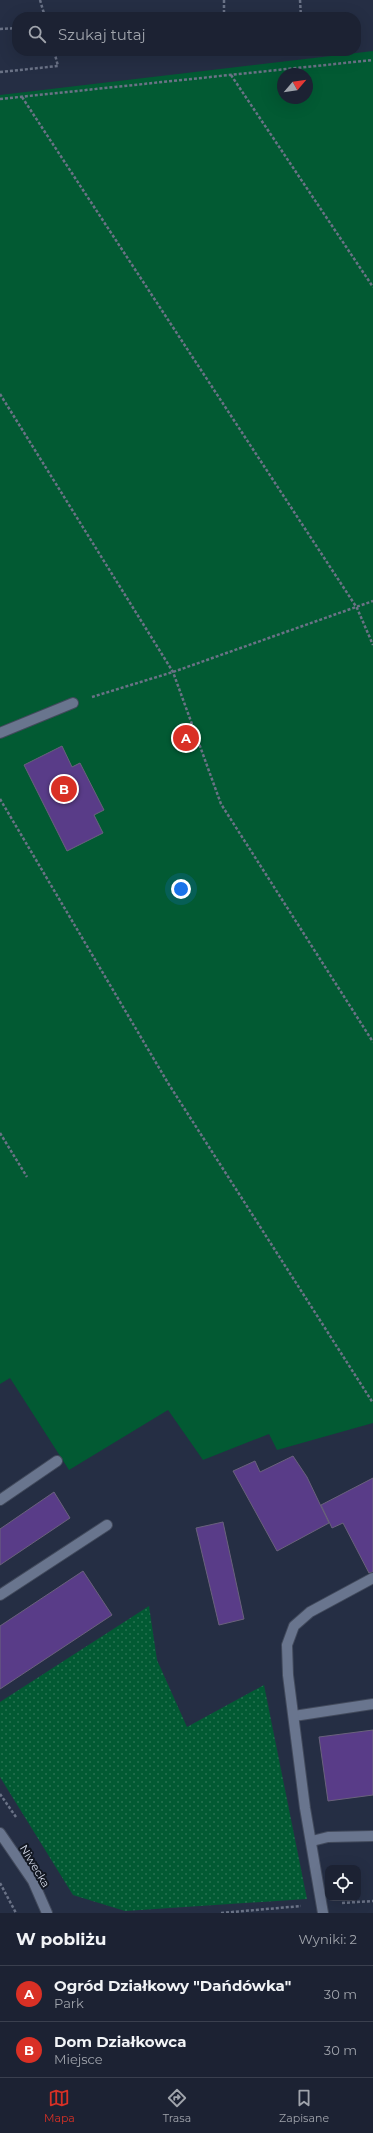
<!DOCTYPE html>
<html lang="pl">
<meta charset="utf-8">
<style>
:root{--surface:#1c2233;--page:#252a3b;--text:#f1f3f6;--muted:#a0a4ac;--line:#3a3f4e;--accent:#d93025}
body{margin:0;font-family:Montserrat,sans-serif;background:var(--page);color:var(--text)}
.controls{position:absolute;right:12px;bottom:12px;display:grid;overflow:hidden;border-radius:8px;box-shadow:0 4px 16px #0002}
.controls button{width:36px;height:36px;display:grid;place-items:center;padding:0;border:0;border-bottom:1px solid var(--line);background:var(--surface);color:var(--text);font:20px sans-serif}
.compass{position:absolute;left:277px;top:68px;width:36px;height:36px;border-radius:50%;background:var(--surface);box-shadow:0 4px 16px #0002;rotate:61deg}
.you{position:absolute;left:181px;top:889px;width:14px;height:14px;margin:-10px;border:3px solid #fff;border-radius:50%;background:#1a73e8;box-shadow:0 0 0 6px #1a73e833}
.badge{display:grid;place-items:center;width:26px;height:26px;border-radius:50%;background:var(--accent);color:#fff;font-size:13px;font-weight:700}
.pin{position:absolute;translate:-50% -50%;border:2px solid #fff;box-shadow:0 1px 4px #0006}
.list{margin:0;padding:0;list-style:none}
h2{display:flex;justify-content:space-between;align-items:center;height:52px;margin:0;padding:0 16px;font-size:17px}
h2 small{font-size:13px;font-weight:400;color:var(--muted)}
.list li{display:grid;grid-template-columns:26px 1fr auto;gap:12px;align-items:center;box-sizing:border-box;height:56px;padding:0 16px;border-top:1px solid var(--line)}
.list b{display:block;font-size:15px;white-space:nowrap}
.list p{margin:0;font-size:13px;white-space:nowrap;color:var(--muted)}
.list em{font-size:13px;font-style:normal;color:var(--muted)}
.icon{flex:none;width:22px;height:22px;fill:none;stroke:currentColor;stroke-width:2;stroke-linecap:round;stroke-linejoin:round}
.map{position:relative;flex:none;width:373px;height:1913px;overflow:hidden}
.search{position:absolute;background:var(--surface);box-shadow:0 4px 16px #0002;left:12px;right:12px;top:12px;height:44px;display:flex;align-items:center;gap:10px;box-sizing:border-box;padding:0 14px;border-radius:16px;color:var(--muted);font-size:15px}
.sheet{height:164px;background:var(--surface)}
nav{display:flex;justify-content:space-around;align-items:center;box-sizing:border-box;height:56px;border-top:1px solid var(--line);background:var(--surface);font-size:11px;color:var(--muted)}
nav a{display:grid;justify-items:center;gap:2px}
nav .on{color:var(--accent)}
.map>svg:first-child{display:block}
.grass{fill:url(#grass-dots)}
.garden{fill:#025a33;fill-rule:evenodd}
.building{fill:#593c88;stroke:#6a627c}
.lines{fill:none;stroke-linecap:round;stroke-linejoin:round}
.minor-casing{stroke:#424a5c;stroke-width:12}
.path{stroke:#6a7286;stroke-width:2.5;stroke-dasharray:3 2;stroke-linecap:butt}
.minor{stroke:#69758e;stroke-width:10}
.labels{text-anchor:middle;dominant-baseline:central;stroke-width:4;stroke-linejoin:round;paint-order:stroke}
.street-label{font-size:11px;fill:#d7ddec;stroke:#121721}
</style>
<div class="map">
<svg width="373" height="1913" viewBox="0 0 373 1913">
<defs>
<pattern id="grass-dots" width="8" height="8" patternUnits="userSpaceOnUse"><rect width="8" height="8" fill="#025a33"/><path d="M2 2h.1M6 6h.1" fill="none" stroke="#267151" stroke-width="1.8" stroke-linecap="round"/></pattern>
</defs>
<rect width="100%" height="100%" fill="#252e44"/>
<path class="grass" d="M149,1606L157,1660L187,1727L264,1685L307,1899L125,1911L73,1895L0,1777V1702Z"/>
<path class="garden" d="M373,51V1423L277,1450L269,1434L203,1460L168,1410L69,1470L10,1378L0,1384V95ZM283,74H307V98H283Z"/>
<g class="building">
<path d="M62,746L72,767L80,763L104,810L94,815L103,833L67,851L24,765Z"/>
<path d="M293,1456L307,1477L329,1523L277,1551L233,1471L255,1461L260,1472Z"/>
<path d="M373,1478V1572L369,1573L343,1523L332,1528L321,1505Z"/>
<path d="M54,1492L70,1518L0,1565V1529Z"/>
<path d="M223,1522L244,1619L219,1625L196,1528Z"/>
<path d="M83,1571L112,1615L0,1689V1626Z"/>
<path d="M373,1730V1795L328,1801L319,1737Z"/>
</g>
<g class="lines">
<defs>
<g id="minor">
<path d="M0,733L73,703"/>
<path d="M0,1500L57,1461"/>
<path d="M0,1595L107,1525"/>
<path d="M294,1716L373,1704"/>
<path d="M0,1833L33,1881L47,1913"/>
<path d="M312,1841L328,1837L373,1836"/>
<path d="M323,1913L305,1808L288,1675L287,1645L294,1626L310,1612L373,1578"/>
</g>
</defs>
<use href="#minor" class="minor-casing"/>
<g class="path">
<path d="M40,0L45,17"/>
<path d="M224,0V17"/>
<path d="M300,0L301,17"/>
<path d="M0,29L17,28"/>
<path d="M0,72L58,66L54,51"/>
<path d="M231,75L373,287"/>
<path d="M22,97L357,608L373,645"/>
<path d="M0,99L373,60"/>
<path d="M0,394L173,672L221,804L373,1042"/>
<path d="M92,697L173,672L373,601"/>
<path d="M0,799L168,1083L373,1403"/>
<path d="M0,1133L27,1177"/>
<path d="M0,1794L16,1817"/>
<path d="M0,1883L16,1913"/>
<path d="M342,1903L373,1901"/>
<path d="M221,1913L301,1906"/>
</g>
<use href="#minor" class="minor"/>
</g>
<g class="labels">
<g class="street-label">
<text transform="translate(35 1866) rotate(59)">Niwecka</text>
</g>
</g>
</svg>
<div class="controls">
<button><svg class="icon" aria-label="locate" viewBox="0 0 24 24"><circle cx="12" cy="12" r="6"/><path d="M12 2v4M12 18v4M2 12h4M18 12h4"/></svg></button>
</div>
<svg class="compass" viewBox="-18 -18 36 36"><path d="M0-13l5 13h-10z" fill="#e53935"/><path d="M0 13l5-13h-10z" fill="#a0a4ac"/></svg>
<div class="you"></div>
<div class="pin badge" style="left:186px;top:738px">A</div>
<div class="pin badge" style="left:64px;top:789px">B</div>
<div class="search"><svg class="icon" aria-label="search" viewBox="0 0 24 24"><circle cx="10" cy="10" r="6"/><path d="M15 15l6 6"/></svg>Szukaj tutaj</div>
</div>
<section class="sheet">
<h2>W pobliżu<small>Wyniki: 2</small></h2>
<ul class="list">
<li><span class="badge">A</span><div><b>Ogród Działkowy &quot;Dańdówka&quot;</b><p>Park</p></div><em>30 m</em></li>
<li><span class="badge">B</span><div><b>Dom Działkowca</b><p>Miejsce</p></div><em>30 m</em></li>
</ul>
</section>
<nav>
<a class="on"><svg class="icon" aria-label="map" viewBox="0 0 24 24"><path d="M3 6l6-2 6 2 6-2v14l-6 2-6-2-6 2zM9 4v14M15 6v14"/></svg>Mapa</a>
<a><svg class="icon" aria-label="directions" viewBox="0 0 24 24"><path d="M12 3l9 9-9 9-9-9zM9 14v-3h6M13 9l2 2-2 2"/></svg>Trasa</a>
<a><svg class="icon" aria-label="saved" viewBox="0 0 24 24"><path d="M7 4h10v16l-5-4-5 4z"/></svg>Zapisane</a>
</nav>
